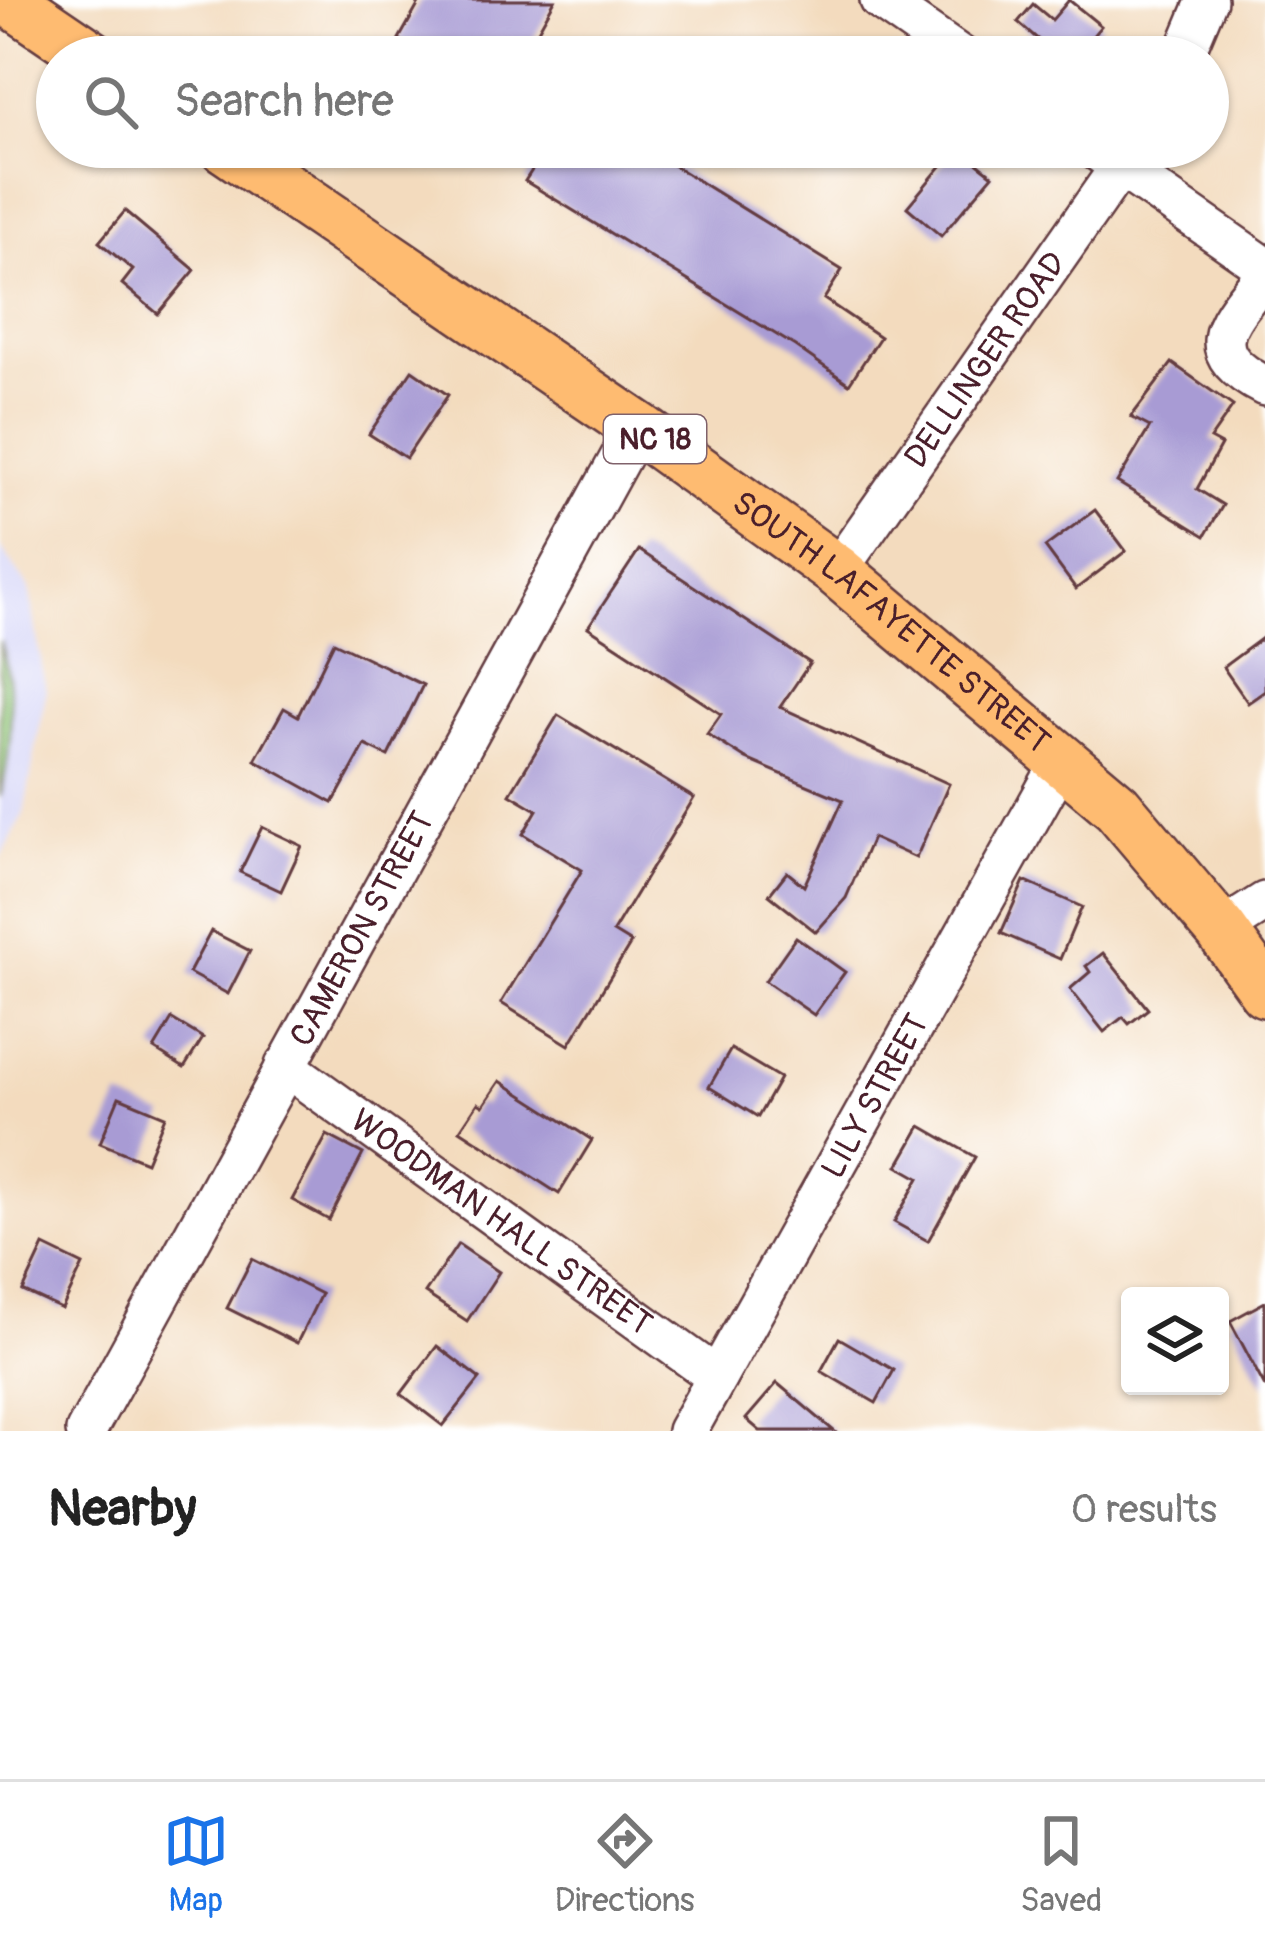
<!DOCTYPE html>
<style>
:root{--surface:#fff;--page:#f6f6f6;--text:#222;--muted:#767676;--line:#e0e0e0;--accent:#1a73e8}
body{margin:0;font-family:Pangolin,sans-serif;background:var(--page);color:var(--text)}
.controls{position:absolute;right:36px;bottom:36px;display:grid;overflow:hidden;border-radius:12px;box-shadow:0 3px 9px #0004}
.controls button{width:108px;height:108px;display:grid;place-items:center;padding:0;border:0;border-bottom:3px solid var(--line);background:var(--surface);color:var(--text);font:60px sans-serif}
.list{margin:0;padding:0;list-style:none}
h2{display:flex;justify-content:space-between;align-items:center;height:156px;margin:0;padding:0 48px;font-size:51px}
h2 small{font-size:39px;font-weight:400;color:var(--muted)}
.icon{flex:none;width:66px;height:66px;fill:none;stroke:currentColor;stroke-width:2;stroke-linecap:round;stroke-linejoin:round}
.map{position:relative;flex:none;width:1265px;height:1431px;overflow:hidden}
.search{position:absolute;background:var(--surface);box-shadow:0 3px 9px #0004;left:36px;right:36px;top:36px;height:132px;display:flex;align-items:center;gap:30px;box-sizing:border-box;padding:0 42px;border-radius:66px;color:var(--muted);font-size:45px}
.sheet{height:348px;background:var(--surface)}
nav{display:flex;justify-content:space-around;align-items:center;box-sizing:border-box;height:168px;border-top:3px solid var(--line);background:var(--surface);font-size:33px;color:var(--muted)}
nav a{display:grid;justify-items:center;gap:6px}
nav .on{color:var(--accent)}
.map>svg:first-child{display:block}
.built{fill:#d7d7f8}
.green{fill:#95cc7f;stroke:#707655;stroke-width:3}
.building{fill:#a89bd4}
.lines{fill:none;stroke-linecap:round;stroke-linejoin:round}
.minor-casing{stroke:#633b41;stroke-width:44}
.major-casing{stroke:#633b41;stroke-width:56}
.minor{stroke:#fff;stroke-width:39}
.major{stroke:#febb71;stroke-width:51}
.labels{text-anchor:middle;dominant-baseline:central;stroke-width:9;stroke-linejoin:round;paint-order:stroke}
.shield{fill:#fff;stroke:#80626b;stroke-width:3}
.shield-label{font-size:30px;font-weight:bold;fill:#4a1f2b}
.street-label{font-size:33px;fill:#4a1f2b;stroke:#fff}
</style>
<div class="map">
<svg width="1265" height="1431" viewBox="0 0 1265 1431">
<rect width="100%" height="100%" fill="#fff"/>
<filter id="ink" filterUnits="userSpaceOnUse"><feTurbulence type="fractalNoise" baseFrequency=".00833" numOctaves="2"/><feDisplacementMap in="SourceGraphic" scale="24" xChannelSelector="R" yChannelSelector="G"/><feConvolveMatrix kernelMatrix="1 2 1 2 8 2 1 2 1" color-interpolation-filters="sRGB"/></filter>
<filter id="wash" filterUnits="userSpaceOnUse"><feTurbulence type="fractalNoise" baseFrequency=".004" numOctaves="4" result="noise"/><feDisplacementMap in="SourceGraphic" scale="48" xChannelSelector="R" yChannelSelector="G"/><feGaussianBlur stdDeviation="2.7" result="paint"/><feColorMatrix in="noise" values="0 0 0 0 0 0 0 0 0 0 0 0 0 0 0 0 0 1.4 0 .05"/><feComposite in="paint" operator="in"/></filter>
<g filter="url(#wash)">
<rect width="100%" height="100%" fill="#f3dbbe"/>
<path class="built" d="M0,546L29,588L46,692L24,813L0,858Z"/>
<path class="green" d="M0,641C15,689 13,748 0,797Z"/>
<g id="blocks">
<g class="building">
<path d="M421,0H555L523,57H431L399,39Z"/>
<path d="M1069,0L1101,26L1075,57H1058L1018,22L1033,4L1052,20Z"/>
<path d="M547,147H644L842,270L824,299L880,337L849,384L795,346L525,181Z"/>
<path d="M957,147L993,175L941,236L907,207Z"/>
<path d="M125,211L195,270L158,314L122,284L133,270L99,242Z"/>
<path d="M1172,363L1233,406L1210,439L1221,445L1197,489L1223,505L1205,536L1117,482L1150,427L1131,417Z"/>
<path d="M412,370L448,395L406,458L369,434Z"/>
<path d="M1095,510L1126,551L1076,589L1045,547Z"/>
<path d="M639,550L810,663L780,707L949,784L916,858L872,838L846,898L816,932L769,895L787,872L804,886L843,800L746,759L707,734L721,714L588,627Z"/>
<path d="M1265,636V691L1248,703L1223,667Z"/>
<path d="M334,642L423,685L388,756L365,745L333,803L255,760L284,708L298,716Z"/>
<path d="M558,715L694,798L613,932L631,943L569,1045L501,1003L582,870L523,834L537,810L510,794Z"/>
<path d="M262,827L302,846L281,891L240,872Z"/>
<path d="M1024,881L1082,907L1060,959L1001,933Z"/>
<path d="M211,931L250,951L228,994L189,973Z"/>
<path d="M796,937L845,972L814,1015L765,981Z"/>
<path d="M1103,953L1148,1009L1129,1024L1123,1017L1104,1032L1070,989L1090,972L1086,966Z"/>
<path d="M172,1019L203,1038L184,1068L154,1049Z"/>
<path d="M731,1049L780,1078L758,1117L709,1087Z"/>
<path d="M500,1081L592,1140L559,1194L460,1130L478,1103L483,1106Z"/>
<path d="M119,1097L165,1116L146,1162L100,1143Z"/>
<path d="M921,1126L975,1157L928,1241L894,1222L919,1178L898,1166Z"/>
<path d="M327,1135L363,1154L329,1220L292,1200Z"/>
<path d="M458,1244L499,1272L467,1321L425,1293Z"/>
<path d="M44,1246L83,1265L62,1309L23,1291Z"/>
<path d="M252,1259L321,1294L297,1343L227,1308Z"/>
<path d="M1265,1302V1387L1230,1321Z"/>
<path d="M839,1338L894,1370L876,1403L821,1371Z"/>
<path d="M437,1346L480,1379L443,1426L401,1394Z"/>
<path d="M777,1383L834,1431H760L746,1419Z"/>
</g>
</g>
</g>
<g filter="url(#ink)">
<use href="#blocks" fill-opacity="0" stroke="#633b41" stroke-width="3"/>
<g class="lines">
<defs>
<g id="minor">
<path d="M880,0L962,57"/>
<path d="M1183,57L1207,0"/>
<path d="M1092,147L1265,267"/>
<path d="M1265,275C1228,321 1195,351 1265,386"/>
<path id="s1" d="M837,571L1134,147"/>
<path d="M1221,930L1265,902"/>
<path id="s2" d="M285,1066L717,1377"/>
<path id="s3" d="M86,1431L637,427"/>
<path id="s4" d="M687,1431L1063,759"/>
</g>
<g id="major">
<path d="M9,0L93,57"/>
<path id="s5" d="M225,147L637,427L837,571L1117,807L1221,930L1265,991"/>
</g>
</defs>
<use href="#minor" class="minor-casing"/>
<use href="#major" class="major-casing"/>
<use href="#minor" class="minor"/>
<use href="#major" class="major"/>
</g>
</g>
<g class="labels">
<rect class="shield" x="604" y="415" width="102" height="48" rx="9"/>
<g class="shield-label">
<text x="655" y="439">NC 18</text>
</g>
<g class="street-label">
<text stroke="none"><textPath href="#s1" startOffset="258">DELLINGER ROAD</textPath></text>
<text stroke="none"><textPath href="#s5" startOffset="819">SOUTH LAFAYETTE STREET</textPath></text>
<text stroke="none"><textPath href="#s3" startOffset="573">CAMERON STREET</textPath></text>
<text stroke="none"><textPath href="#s4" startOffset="384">LILY STREET</textPath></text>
<text stroke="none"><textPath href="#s2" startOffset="267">WOODMAN HALL STREET</textPath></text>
</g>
</g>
</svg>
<div class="controls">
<button><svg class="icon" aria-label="layers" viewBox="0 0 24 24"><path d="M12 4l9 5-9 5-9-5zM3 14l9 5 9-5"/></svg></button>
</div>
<div class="search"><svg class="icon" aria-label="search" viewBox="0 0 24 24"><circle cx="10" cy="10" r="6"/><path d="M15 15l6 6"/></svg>Search here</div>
</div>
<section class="sheet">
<h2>Nearby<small>0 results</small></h2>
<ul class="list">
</ul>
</section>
<nav>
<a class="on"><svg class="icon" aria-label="map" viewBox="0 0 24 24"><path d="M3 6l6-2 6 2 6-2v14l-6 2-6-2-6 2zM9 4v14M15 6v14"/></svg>Map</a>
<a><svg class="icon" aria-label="directions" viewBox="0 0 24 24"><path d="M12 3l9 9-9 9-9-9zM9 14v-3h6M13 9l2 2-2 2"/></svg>Directions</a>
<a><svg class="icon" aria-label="saved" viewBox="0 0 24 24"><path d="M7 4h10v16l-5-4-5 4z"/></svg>Saved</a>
</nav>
